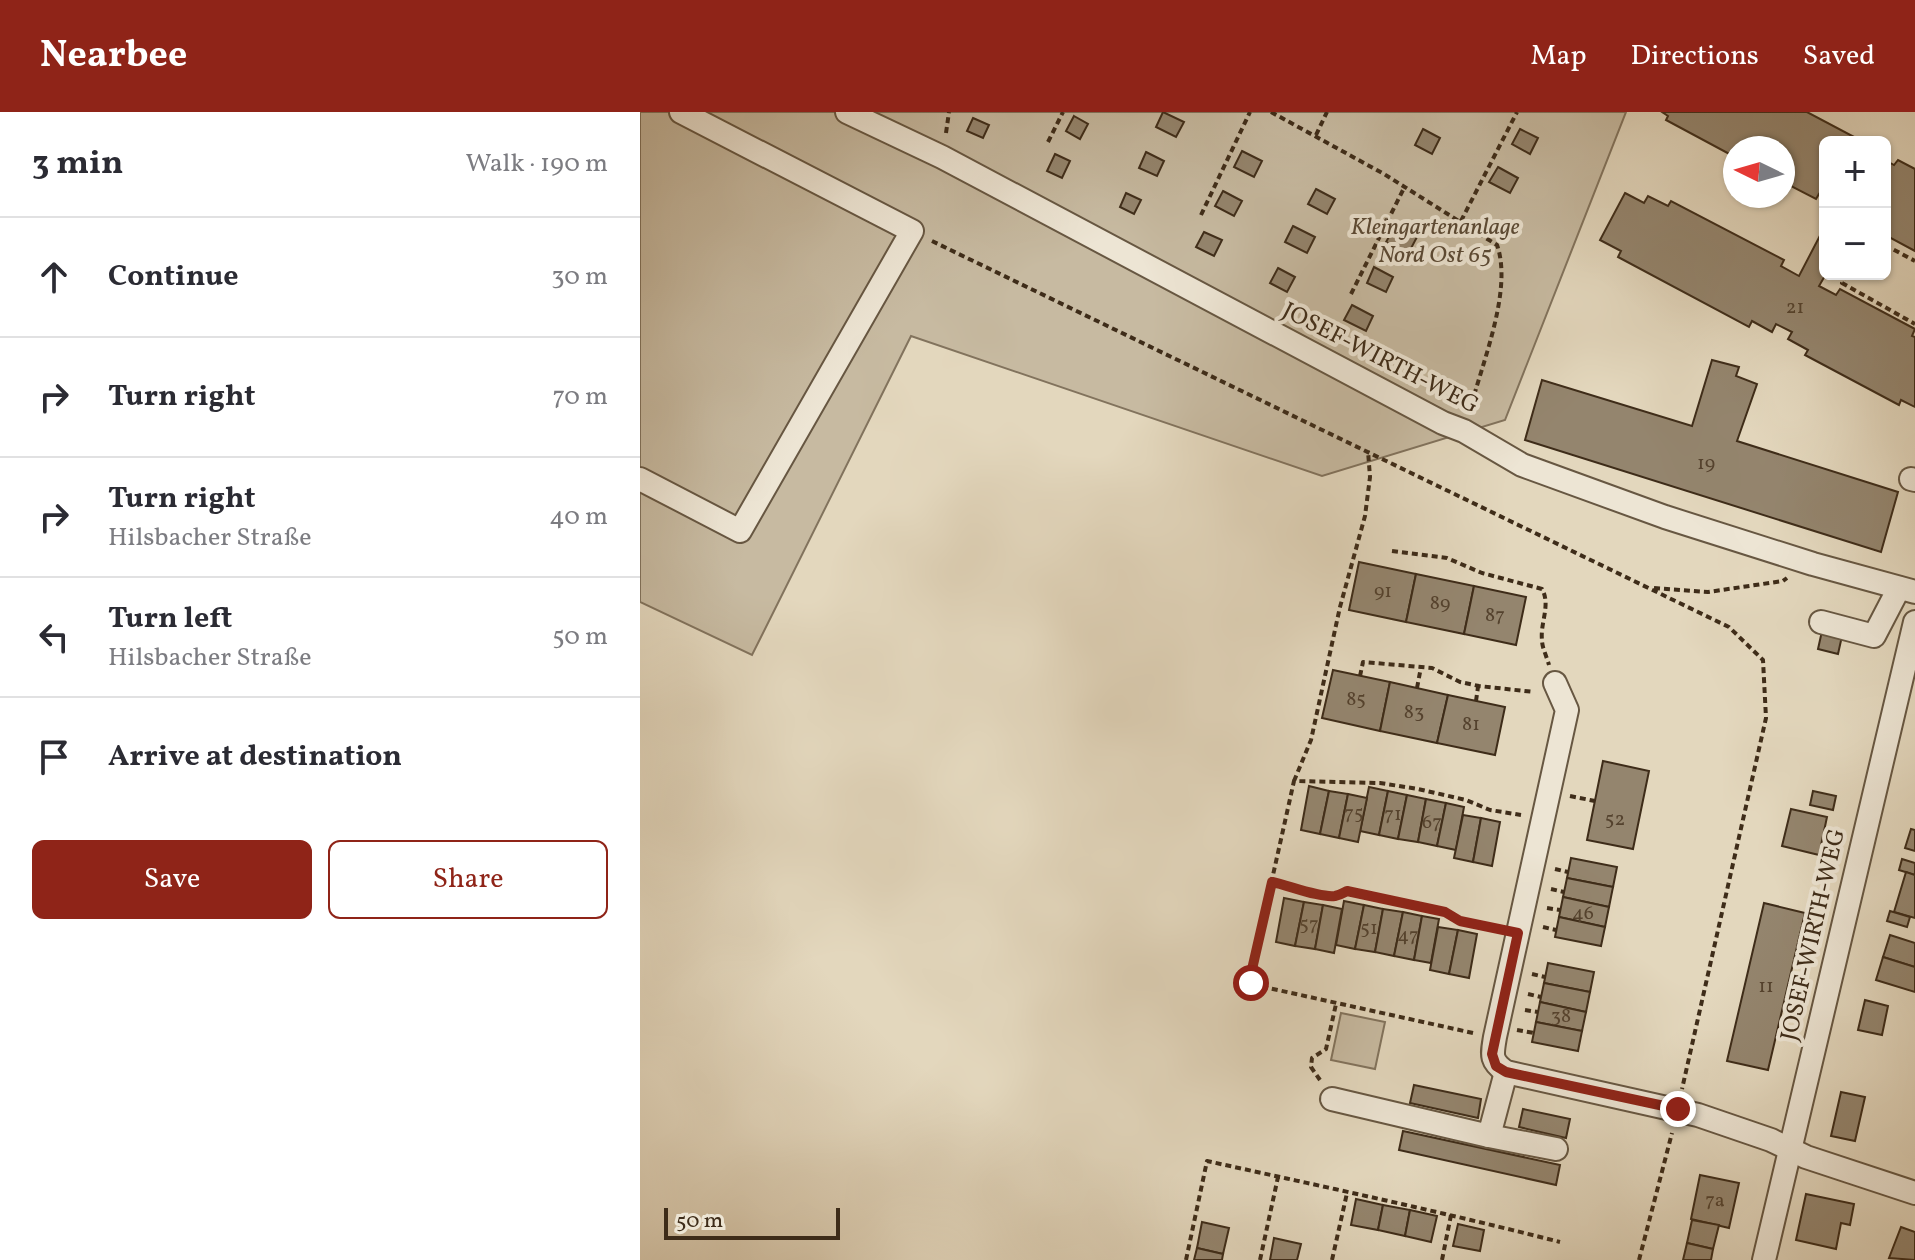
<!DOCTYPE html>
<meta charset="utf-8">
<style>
:root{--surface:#fff;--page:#f2f2f3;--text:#2b2b33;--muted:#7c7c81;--line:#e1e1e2;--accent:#8f2418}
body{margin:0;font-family:Vollkorn,serif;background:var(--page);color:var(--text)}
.controls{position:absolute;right:24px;top:24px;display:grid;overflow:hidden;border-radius:12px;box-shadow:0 2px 6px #0004}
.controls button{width:72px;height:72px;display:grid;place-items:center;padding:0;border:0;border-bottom:2px solid var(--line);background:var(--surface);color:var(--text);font:40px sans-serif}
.compass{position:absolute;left:1083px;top:24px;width:72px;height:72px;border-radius:50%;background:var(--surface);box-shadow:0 2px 6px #0004;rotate:275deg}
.scale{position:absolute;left:24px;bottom:20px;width:176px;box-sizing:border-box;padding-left:8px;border:4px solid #3e2c19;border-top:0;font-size:22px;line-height:28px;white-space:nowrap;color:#3e2c19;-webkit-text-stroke:6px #ede5d4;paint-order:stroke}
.stop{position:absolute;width:24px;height:24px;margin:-18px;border:6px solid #8f2418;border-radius:50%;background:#fff}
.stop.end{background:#8f2418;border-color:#fff;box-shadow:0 2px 8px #0008}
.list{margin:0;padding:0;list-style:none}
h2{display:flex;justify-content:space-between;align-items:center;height:104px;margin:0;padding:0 32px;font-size:34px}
h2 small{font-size:26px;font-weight:400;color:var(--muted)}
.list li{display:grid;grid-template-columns:52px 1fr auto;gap:24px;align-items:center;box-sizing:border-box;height:120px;padding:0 32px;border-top:2px solid var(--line)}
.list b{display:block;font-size:30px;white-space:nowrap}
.list p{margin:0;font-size:26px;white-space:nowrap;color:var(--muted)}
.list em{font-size:26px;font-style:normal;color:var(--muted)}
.actions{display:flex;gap:16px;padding:24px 32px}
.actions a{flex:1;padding:18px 0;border:2px solid var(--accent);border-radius:12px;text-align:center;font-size:28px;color:var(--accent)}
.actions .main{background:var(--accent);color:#fff}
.icon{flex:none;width:44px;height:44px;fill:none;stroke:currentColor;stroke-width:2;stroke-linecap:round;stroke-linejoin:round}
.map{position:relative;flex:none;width:1275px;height:1148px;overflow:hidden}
header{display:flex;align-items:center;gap:48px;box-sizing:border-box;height:112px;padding:0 40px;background:var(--accent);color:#fff}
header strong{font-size:38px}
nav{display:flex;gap:44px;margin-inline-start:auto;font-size:28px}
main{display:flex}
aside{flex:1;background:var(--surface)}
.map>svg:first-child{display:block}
.green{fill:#c7baa1;stroke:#82735d;stroke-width:2}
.building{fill:#94856e;stroke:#3e2c19;stroke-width:2}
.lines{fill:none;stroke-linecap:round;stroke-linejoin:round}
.minor-casing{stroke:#675742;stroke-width:26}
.path{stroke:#3e2c19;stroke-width:4;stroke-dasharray:6 4;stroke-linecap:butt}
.minor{stroke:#ede5d4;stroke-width:22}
.route{stroke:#8f2418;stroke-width:10}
.labels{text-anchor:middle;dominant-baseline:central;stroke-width:8;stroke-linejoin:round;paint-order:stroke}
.number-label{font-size:20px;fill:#54422e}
.park-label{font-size:24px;font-style:italic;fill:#594834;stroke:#ede5d4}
.street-label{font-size:24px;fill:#3e2c19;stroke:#ede5d4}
</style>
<header>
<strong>Nearbee</strong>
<nav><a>Map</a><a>Directions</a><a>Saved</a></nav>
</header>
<main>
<aside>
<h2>3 min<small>Walk · 190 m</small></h2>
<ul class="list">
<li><svg class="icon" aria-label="ahead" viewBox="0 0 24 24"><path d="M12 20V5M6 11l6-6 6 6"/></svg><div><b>Continue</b></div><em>30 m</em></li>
<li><svg class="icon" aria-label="right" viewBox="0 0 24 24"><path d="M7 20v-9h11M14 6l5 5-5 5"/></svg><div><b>Turn right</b></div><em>70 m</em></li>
<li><svg class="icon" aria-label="right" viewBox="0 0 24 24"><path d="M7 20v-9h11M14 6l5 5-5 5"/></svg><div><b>Turn right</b><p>Hilsbacher Straße</p></div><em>40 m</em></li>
<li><svg class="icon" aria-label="left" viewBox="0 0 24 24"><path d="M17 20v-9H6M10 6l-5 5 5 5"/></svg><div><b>Turn left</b><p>Hilsbacher Straße</p></div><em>50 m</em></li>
<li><svg class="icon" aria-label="arrive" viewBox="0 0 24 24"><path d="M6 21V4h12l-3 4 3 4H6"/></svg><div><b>Arrive at destination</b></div></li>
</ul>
<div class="actions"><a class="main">Save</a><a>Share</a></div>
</aside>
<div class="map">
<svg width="1275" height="1148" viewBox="0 0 1275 1148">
<rect width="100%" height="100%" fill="#e3d7bd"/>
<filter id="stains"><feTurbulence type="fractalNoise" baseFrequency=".0025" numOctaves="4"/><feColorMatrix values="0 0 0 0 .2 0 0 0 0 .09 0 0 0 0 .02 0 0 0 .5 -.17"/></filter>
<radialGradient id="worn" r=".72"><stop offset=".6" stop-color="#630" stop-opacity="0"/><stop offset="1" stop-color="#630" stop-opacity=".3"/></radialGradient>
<g class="green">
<path d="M0,0H986L865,308L682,364L271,224L112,543L0,490Z"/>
<path d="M701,901L745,910L735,957L691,948Z"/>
</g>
<g class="building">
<path d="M523,0L544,10L536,25L516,15Z"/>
<path d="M1022,0H1167L1218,27L1217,30H1185V86L1179,82L1176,87L1143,70V36H1095V45L1026,8L1028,4Z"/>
<path d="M434,4L448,12L440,27L426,19Z"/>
<path d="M333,6L349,13L343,26L327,19Z"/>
<path d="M783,17L800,26L792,42L775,33Z"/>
<path d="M880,17L898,26L890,42L872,32Z"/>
<path d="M602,39L622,49L614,65L594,55Z"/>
<path d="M506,40L524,49L517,64L499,56Z"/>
<path d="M415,42L430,49L422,66L407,59Z"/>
<path d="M1245,48L1254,53L1258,48L1275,57V139L1245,123Z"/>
<path d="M858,55L878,66L870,81L849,70Z"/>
<path d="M676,77L695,87L687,102L668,92Z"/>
<path d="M583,79L602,89L594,104L575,94Z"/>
<path d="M486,81L501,88L494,102L480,95Z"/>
<path d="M985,81L1004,91L1008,84L1028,94L1031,89L1144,148L1141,154L1159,164L1185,114L1186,162L1179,174L1196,183L1200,177L1275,217L1272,224L1275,225V295L1261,288L1259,293L1165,243L1168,238L1148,227L1152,220L1136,212L1132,220L1112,209L1109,215L978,145L981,139L960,128Z"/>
<path d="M653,114L675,125L667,141L645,130Z"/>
<path d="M755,114L777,125L768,142L746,130Z"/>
<path d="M564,120L582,128L574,144L556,135Z"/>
<path d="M734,155L753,165L746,180L727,171Z"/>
<path d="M638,156L655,165L647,180L630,171Z"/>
<path d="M712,193L733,204L726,219L704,208Z"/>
<path d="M1072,248L1099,255L1096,264L1117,272L1097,329L1258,380L1241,440L885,328L902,268L1052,314Z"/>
<path d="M719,450L776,462L766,510L709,498Z"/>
<path d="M776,462L834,474L824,522L766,510Z"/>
<path d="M834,474L886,485L876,533L824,522Z"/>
<path d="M1182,519L1202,524L1198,542L1178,537Z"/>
<path d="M693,558L750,570L740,619L682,606Z"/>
<path d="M750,570L808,583L797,631L740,619Z"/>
<path d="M808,583L865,595L855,643L797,631Z"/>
<path d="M963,649L1009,659L993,737L947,728Z"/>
<path d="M669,674L689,679L680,722L661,718Z"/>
<path d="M729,675L748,679L739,723L720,719Z"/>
<path d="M689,679L708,682L699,726L680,722Z"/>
<path d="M748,679L767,683L758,727L739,723Z"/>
<path d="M1173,679L1196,684L1193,698L1170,693Z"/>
<path d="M708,682L727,686L718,730L699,726Z"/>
<path d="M767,683L786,687L778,730L758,727Z"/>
<path d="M786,687L806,691L797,734L778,730Z"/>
<path d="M806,691L824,695L816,738L797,734Z"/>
<path d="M1151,697L1187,705L1179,743L1142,734Z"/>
<path d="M823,703L841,706L833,750L814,746Z"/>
<path d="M841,706L860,710L852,754L833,750Z"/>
<path d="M1271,717L1275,718V739L1265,736Z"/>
<path d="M931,746L977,755L973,775L927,766Z"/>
<path d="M1262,747L1275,751V763L1259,758Z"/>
<path d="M1266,760L1275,763V806L1254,800Z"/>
<path d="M927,766L973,775L969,795L923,785Z"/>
<path d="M923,785L969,795L965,815L919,805Z"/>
<path d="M644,786L664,790L655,834L636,830Z"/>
<path d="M704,789L724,793L715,837L696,833Z"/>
<path d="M664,790L683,793L675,837L655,834Z"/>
<path d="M1124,791L1165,801L1128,958L1087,949Z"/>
<path d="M683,793L702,797L694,841L675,837Z"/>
<path d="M724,793L743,797L735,840L715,837Z"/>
<path d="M743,797L763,800L754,844L735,840Z"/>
<path d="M1250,799L1270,805L1267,815L1247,809Z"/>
<path d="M763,800L782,804L774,848L754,844Z"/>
<path d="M782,804L799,807L791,851L774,848Z"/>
<path d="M919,805L965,815L961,834L915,825Z"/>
<path d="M798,815L818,818L809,862L790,858Z"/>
<path d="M818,818L837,822L829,866L809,862Z"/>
<path d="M1250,823L1275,831V855L1243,845Z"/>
<path d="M1243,845L1275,855V880L1236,868Z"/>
<path d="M908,851L954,860L950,880L904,871Z"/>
<path d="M904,871L950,880L946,900L900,890Z"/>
<path d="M1225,888L1248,894L1242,923L1218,918Z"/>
<path d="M900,890L946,900L942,919L896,910Z"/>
<path d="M896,910L942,919L938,939L892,930Z"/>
<path d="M774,973L841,987L838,1006L770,991Z"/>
<path d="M1201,980L1225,985L1215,1029L1191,1024Z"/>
<path d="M883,997L930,1007L926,1026L879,1015Z"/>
<path d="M763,1019L920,1053L916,1073L759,1038Z"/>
<path d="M1060,1063L1099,1071L1089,1116L1051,1107Z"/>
<path d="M1166,1082L1214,1092L1210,1113L1201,1111L1196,1137L1156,1128Z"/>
<path d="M716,1087L743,1093L738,1118L711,1113Z"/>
<path d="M743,1093L770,1098L765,1124L738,1118Z"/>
<path d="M770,1098L797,1104L791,1130L765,1124Z"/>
<path d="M1052,1108L1079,1113L1073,1137L1047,1131Z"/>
<path d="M562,1110L589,1116L583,1142L557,1136Z"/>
<path d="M818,1112L844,1118L840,1139L813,1134Z"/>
<path d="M1261,1115L1275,1120V1148L1249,1146Z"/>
<path d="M634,1126L661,1132L657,1148H630Z"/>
<path d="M1047,1131L1073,1137L1071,1148H1043Z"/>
<path d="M557,1136L583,1142L582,1148H554Z"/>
</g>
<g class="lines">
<defs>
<g id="minor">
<path d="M207,0L302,45L803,311L824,319L882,353L1025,405L1173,452L1275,480"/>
<path d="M0,367L100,419L272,119L41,0"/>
<path d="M1271,367L1275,368"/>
<path d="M1181,510L1234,524L1259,476"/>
<path d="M915,571L927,598L855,925C852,943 850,949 866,960L1058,1003L1131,1028L1166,1045L1275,1081"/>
<path d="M692,987L849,1024L866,960"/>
<path d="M849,1024L916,1037"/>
<path d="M1124,1148L1275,510"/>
</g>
</defs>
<use href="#minor" class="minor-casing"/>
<g class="path">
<path d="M631,0L744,62L857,133C873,178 842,251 830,298"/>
<path d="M306,21L309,0"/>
<path d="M676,23L687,0"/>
<path d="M408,30L423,0"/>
<path d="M561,103L610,0"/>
<path d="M821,109L877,0"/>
<path d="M292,129L1089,515L1123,548L1126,606L1042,977"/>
<path d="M1245,133L1275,149"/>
<path d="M1207,162L1202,171L1275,212"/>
<path d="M711,182L765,74"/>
<path d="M752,439L807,446L842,461L902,477C911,493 900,511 902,528C902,536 907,545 909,553"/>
<path d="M1014,476L1068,480L1143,469L1147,466"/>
<path d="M720,564L723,550L792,556L820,570L839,574L894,580"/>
<path d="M777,576L781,555"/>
<path d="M836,589L838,575"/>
<path d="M654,669L671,628L700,495L725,404L730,365L728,339"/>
<path d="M930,684L955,689"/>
<path d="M915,757L928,760"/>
<path d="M632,770C648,773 679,786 695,784C700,783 703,781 707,779L805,800L820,809L857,816"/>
<path d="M911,777L924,780"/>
<path d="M907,796L920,798"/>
<path d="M903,815L916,818"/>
<path d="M892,862L905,865"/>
<path d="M888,882L901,885"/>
<path d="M885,898L898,900"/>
<path d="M877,918L894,921"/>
<path d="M833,921L615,873L611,871L610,866L654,669L740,671L778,677L826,688L850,698L881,703"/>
<path d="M680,968L671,955L672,946L686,937L696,892"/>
<path d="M546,1148L567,1049C685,1075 803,1100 920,1130"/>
<path d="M620,1148L638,1065"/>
<path d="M692,1148L707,1081"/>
<path d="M802,1148L811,1103"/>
<path d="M999,1148L1032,1021"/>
</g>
<use href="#minor" class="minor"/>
</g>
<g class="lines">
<path class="route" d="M611,871L610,866L632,770C648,773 679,786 695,784C700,783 703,781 707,779L805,800L820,809L878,821L852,942L856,954L866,960L1038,997"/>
</g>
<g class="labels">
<g class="number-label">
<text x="1155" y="196">21</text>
<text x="1066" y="352">19</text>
<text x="743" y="480">91</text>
<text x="800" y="492">89</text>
<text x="855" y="504">87</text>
<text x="716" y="588">85</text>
<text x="774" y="601">83</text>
<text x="831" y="613">81</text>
<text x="714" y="702">75</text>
<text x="753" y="703">71</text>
<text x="975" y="708">52</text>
<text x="792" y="711">67</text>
<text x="943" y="802">46</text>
<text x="669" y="813">57</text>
<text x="729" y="817">51</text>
<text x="768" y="824">47</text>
<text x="1126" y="875">11</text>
<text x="921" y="905">38</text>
<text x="1075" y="1089">7a</text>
</g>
<g class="park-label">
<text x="795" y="116">Kleingartenanlage<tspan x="795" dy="28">Nord Ost 65</tspan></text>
</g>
<g class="street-label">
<text transform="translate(740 247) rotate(27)">JOSEF-WIRTH-WEG</text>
<text transform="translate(1174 823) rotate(-77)">JOSEF-WIRTH-WEG</text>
</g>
</g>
<rect width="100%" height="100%" filter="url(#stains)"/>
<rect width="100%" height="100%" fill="url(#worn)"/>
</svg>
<div class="controls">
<button>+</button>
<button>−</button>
</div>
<svg class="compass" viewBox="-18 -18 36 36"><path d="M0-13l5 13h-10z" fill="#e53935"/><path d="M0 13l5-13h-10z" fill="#7c7c81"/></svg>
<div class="scale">50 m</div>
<div class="stop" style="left:611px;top:871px"></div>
<div class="stop end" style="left:1038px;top:997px"></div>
</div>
</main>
